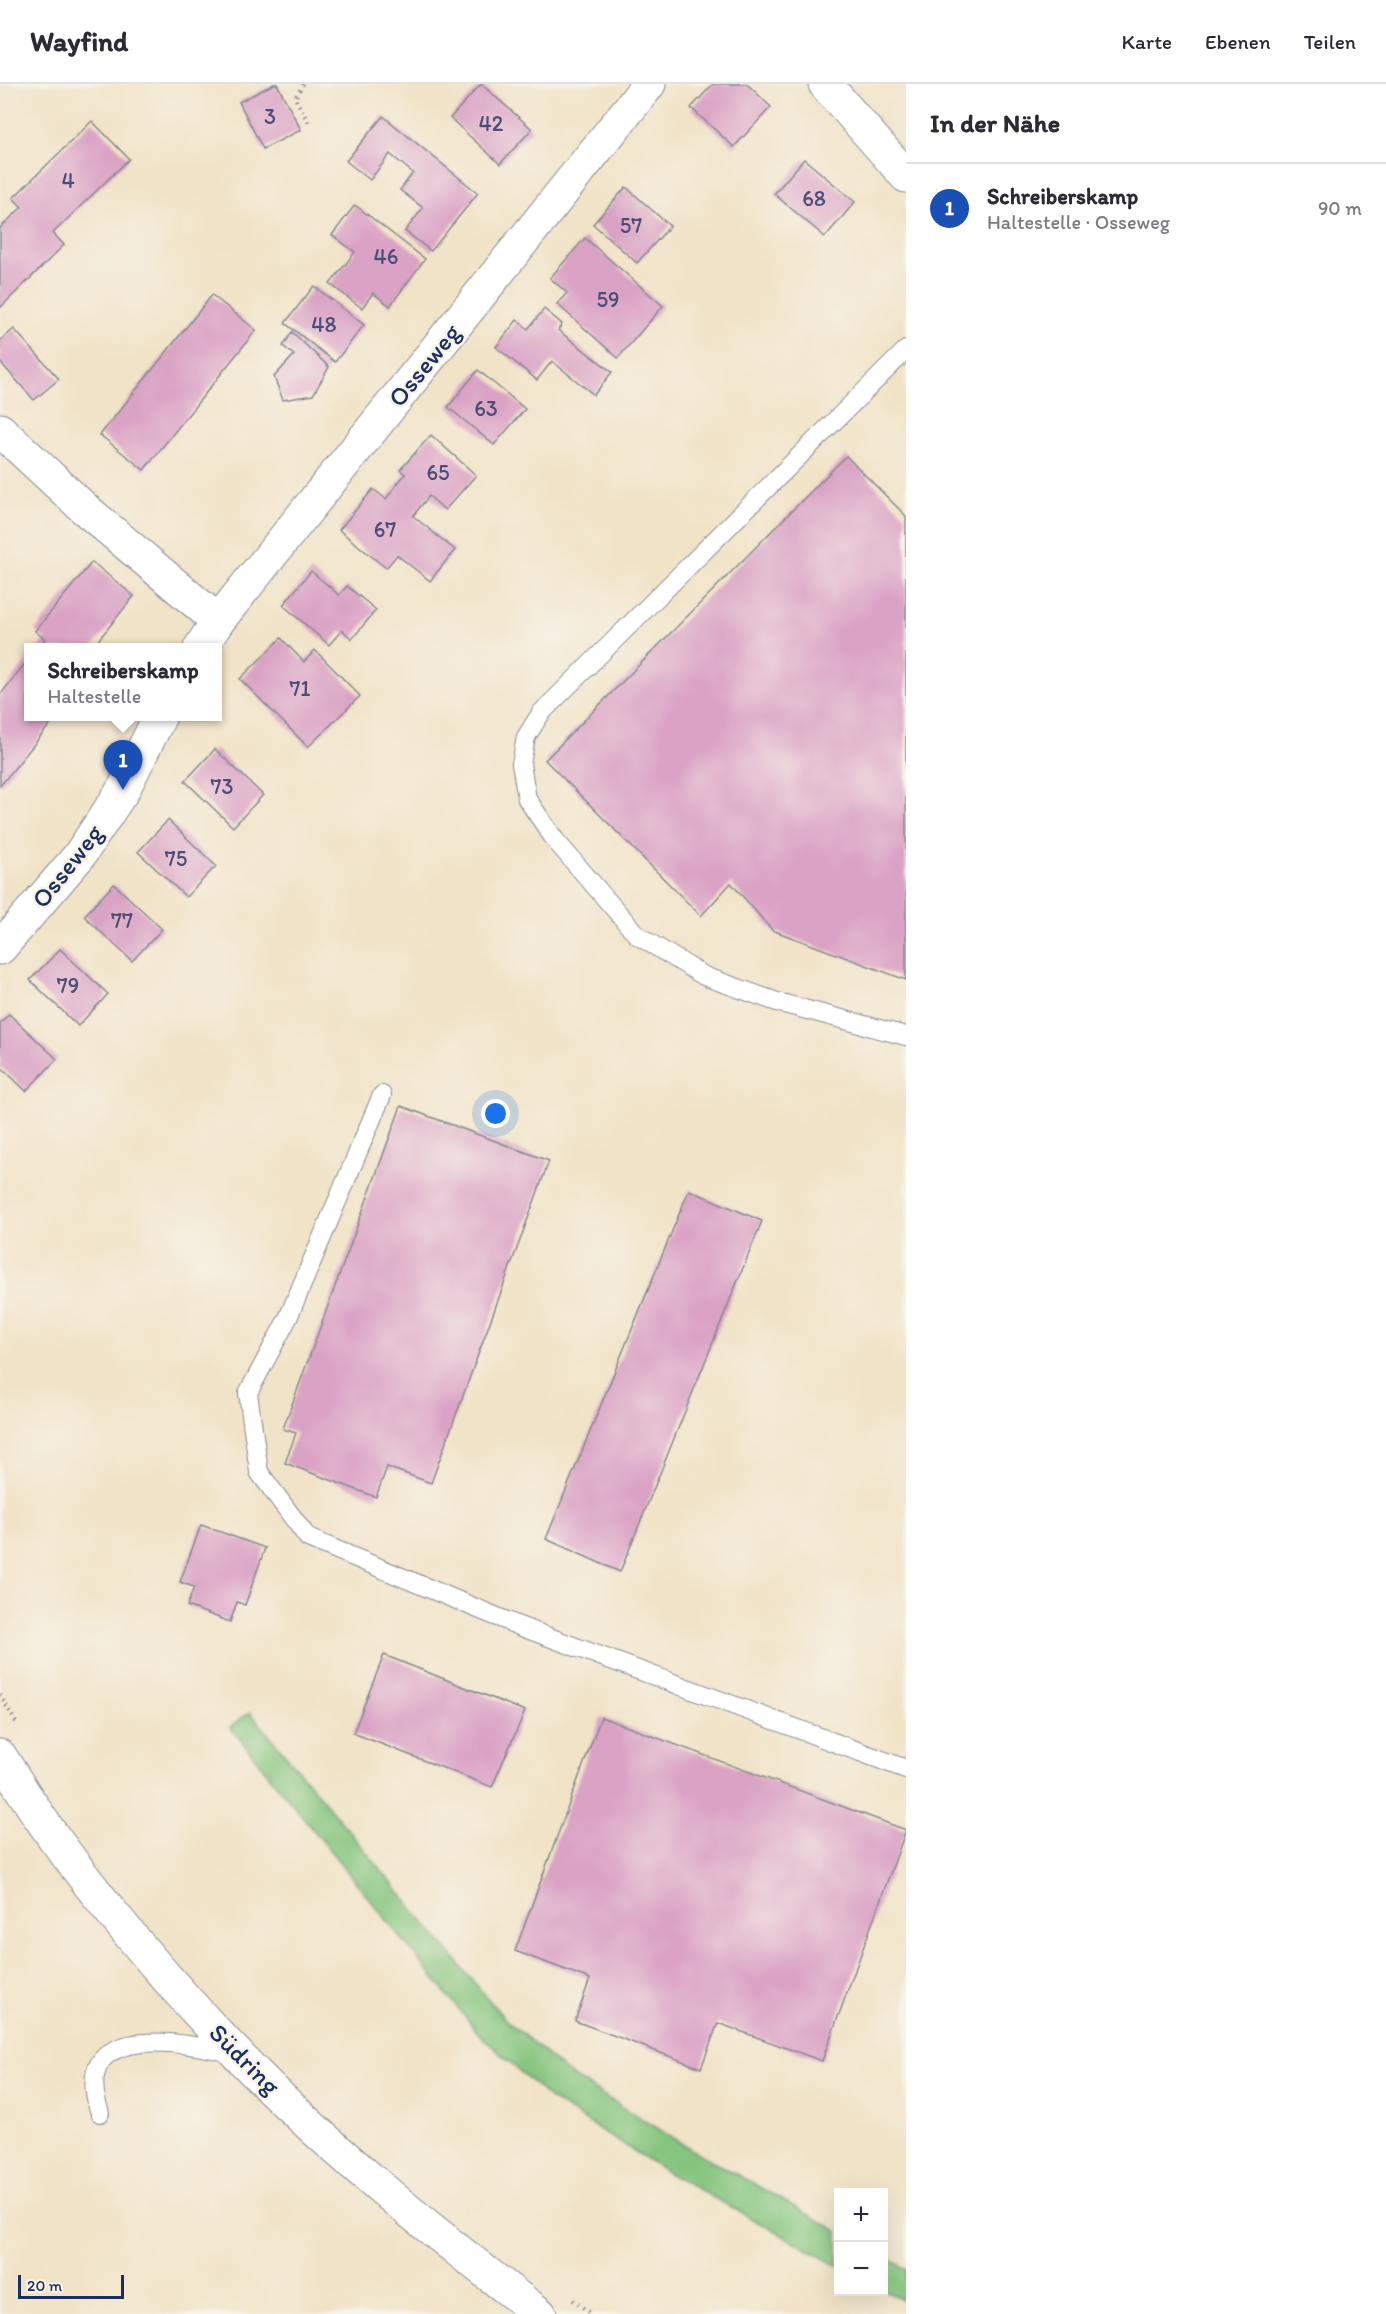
<!DOCTYPE html>
<html lang="de">
<meta charset="utf-8">
<style>
:root{--surface:#fff;--page:#f2f2f3;--text:#2b2b33;--muted:#7c7c81;--line:#e1e1e2;--accent:#111827}
body{margin:0;font-family:Itim,sans-serif;background:var(--page);color:var(--text)}
.controls{position:absolute;right:18px;bottom:18px;display:grid;overflow:hidden;border-radius:0px;box-shadow:0 6px 24px #0002}
.controls button{width:54px;height:54px;display:grid;place-items:center;padding:0;border:0;border-bottom:2px solid var(--line);background:var(--surface);color:var(--text);font:30px sans-serif}
.scale{position:absolute;left:18px;bottom:15px;width:106px;box-sizing:border-box;padding-left:6px;border:3px solid #1b2f5e;border-top:0;font-size:16px;line-height:21px;white-space:nowrap;color:#1b2f5e;-webkit-text-stroke:4px #f7f3e8;paint-order:stroke}
.you{position:absolute;left:496px;top:1030px;width:21px;height:21px;margin:-15px;border:4px solid #fff;border-radius:50%;background:#1a73e8;box-shadow:0 0 0 9px #1a73e833}
.badge{display:grid;place-items:center;width:39px;height:39px;border-radius:50%;background:var(--accent);color:#fff;font-size:20px;font-weight:700}
.pin{position:absolute;translate:-50% -50px;filter:drop-shadow(0 2px 3px #0008)}
.pin::after{content:'';position:absolute;top:32px;width:21px;height:18px;background:inherit;clip-path:polygon(0 0,100% 0,50% 100%)}
.popup{position:absolute;left:24px;top:559px;width:198px;height:78px;box-sizing:border-box;display:grid;place-content:center;border-radius:0px;background:var(--surface);filter:drop-shadow(0 2px 4px #0005);font-size:20px;white-space:nowrap;color:var(--muted)}
.popup b{font-size:22px;color:var(--text)}
.popup::after{content:'';position:absolute;left:50%;top:100%;margin-left:-12px;border:12px solid transparent;border-top-color:var(--surface)}
.list{margin:0;padding:0;list-style:none}
h2{display:flex;justify-content:space-between;align-items:center;height:78px;margin:0;padding:0 24px;font-size:26px}
h2 small{font-size:20px;font-weight:400;color:var(--muted)}
.list li{display:grid;grid-template-columns:39px 1fr auto;gap:18px;align-items:center;box-sizing:border-box;height:90px;padding:0 24px;border-top:2px solid var(--line)}
.list b{display:block;font-size:22px;white-space:nowrap}
.list p{margin:0;font-size:20px;white-space:nowrap;color:var(--muted)}
.list em{font-size:20px;font-style:normal;color:var(--muted)}
.map{position:relative;flex:none;width:906px;height:2230px;overflow:hidden}
header{display:flex;align-items:center;gap:36px;box-sizing:border-box;height:84px;padding:0 30px;background:var(--surface);border-bottom:2px solid var(--line)}
header strong{font-size:28px}
nav{display:flex;gap:33px;margin-inline-start:auto;font-size:21px}
main{display:flex}
aside{flex:1;background:var(--surface)}
.map>svg:first-child{display:block}
.green{fill:#84c57d;stroke:#507a6e;stroke-width:1.5}
.building{fill:#daa2c5}
.lines{fill:none;stroke-linecap:round;stroke-linejoin:round}
.lane-casing{stroke:#868992;stroke-width:20}
.street-casing{stroke:#868992;stroke-width:35}
.secondary-casing{stroke:#868992;stroke-width:35}
.path{stroke:#868992;stroke-width:4;stroke-dasharray:1.5 4.5;stroke-linecap:butt}
.lane{stroke:#fff;stroke-width:18}
.street{stroke:#fff;stroke-width:33}
.secondary{stroke:#fff;stroke-width:33}
.labels{text-anchor:middle;dominant-baseline:central;stroke-width:5;stroke-linejoin:round;paint-order:stroke}
.number-label{font-size:22px;fill:#4b4c78}
.street-label{font-size:26px;fill:#1b2f5e;stroke:#f7f3e8}
</style>
<header>
<strong>Wayfind</strong>
<nav><a>Karte</a><a>Ebenen</a><a>Teilen</a></nav>
</header>
<main>
<div class="map">
<svg width="906" height="2230" viewBox="0 0 906 2230">
<rect width="100%" height="100%" fill="#f7f3e8"/>
<filter id="ink" filterUnits="userSpaceOnUse"><feTurbulence type="fractalNoise" baseFrequency=".0167" numOctaves="2"/><feDisplacementMap in="SourceGraphic" scale="12" xChannelSelector="R" yChannelSelector="G"/><feConvolveMatrix kernelMatrix="1 2 1 2 8 2 1 2 1" color-interpolation-filters="sRGB"/></filter>
<filter id="wash" filterUnits="userSpaceOnUse"><feTurbulence type="fractalNoise" baseFrequency=".008" numOctaves="4" result="noise"/><feDisplacementMap in="SourceGraphic" scale="24" xChannelSelector="R" yChannelSelector="G"/><feGaussianBlur stdDeviation="1.35" result="paint"/><feColorMatrix in="noise" values="0 0 0 0 0 0 0 0 0 0 0 0 0 0 0 0 0 1.4 0 .05"/><feComposite in="paint" operator="in"/></filter>
<g filter="url(#wash)">
<rect width="100%" height="100%" fill="#f1e3c7"/>
<g class="green">
<path d="M250,1628L503,1933L570,1991L684,2061L838,2147V2182L667,2088L549,2014L479,1950L230,1643Z"/>
<path d="M884,2172L906,2185V2218L884,2206Z"/>
</g>
<g id="blocks">
<g class="building">
<path d="M274,0H277L301,46L263,65L239,18Z"/>
<path d="M481,0L532,45L500,80L450,34Z"/>
<path d="M713,0H747L771,23L734,63L691,24Z"/>
<path d="M383,32L478,109L431,167L405,147L423,124L400,106L413,89L390,70L370,96L346,77Z"/>
<path d="M92,37L129,75L53,149L64,161L0,224V144L22,123L13,114Z"/>
<path d="M804,75L855,118L825,153L774,110Z"/>
<path d="M626,103L670,142L637,179L593,140Z"/>
<path d="M355,121L425,175L390,222L373,209L362,224L330,200L355,168L332,151Z"/>
<path d="M585,154L663,222L618,274L557,220L567,209L550,194Z"/>
<path d="M314,202L364,241L335,278L285,239Z"/>
<path d="M212,211L256,246L144,386L100,351Z"/>
<path d="M544,225L562,240L558,246L612,288L594,311L552,277L537,296L496,263L517,236L528,245Z"/>
<path d="M14,245L59,295L34,316L0,278V257Z"/>
<path d="M292,248L329,283L313,311L283,316L274,293L294,271L283,262Z"/>
<path d="M478,286L525,325L494,361L448,323Z"/>
<path d="M431,351L476,391L445,426L429,412L413,432L455,466L430,497L397,471L386,484L339,446L373,405L386,415L405,390L400,386Z"/>
<path d="M846,372L906,432V896L772,846L731,799L701,832L545,676Z"/>
<path d="M92,478L134,512L92,564H39L45,555L35,547Z"/>
<path d="M311,487L339,511L347,502L376,526L352,555L342,546L329,561L283,521Z"/>
<path d="M281,554L304,578L315,566L360,612L308,663L240,595Z"/>
<path d="M28,576V632H57L0,702V611Z"/>
<path d="M215,665L263,711L233,743L185,697Z"/>
<path d="M168,736L216,782L186,813L138,768Z"/>
<path d="M114,800L162,845L132,877L84,832Z"/>
<path d="M60,865L108,910L78,942L30,896Z"/>
<path d="M9,930L57,975L26,1007L0,982V939Z"/>
<path d="M401,1022L549,1077L431,1399L387,1383L376,1413L285,1379L296,1349L283,1345Z"/>
<path d="M689,1106L762,1137L620,1488L546,1455Z"/>
<path d="M201,1441L265,1464L245,1521L237,1518L230,1538L187,1522L194,1503L180,1498Z"/>
<path d="M384,1571L525,1627L492,1703L353,1649Z"/>
<path d="M601,1633L906,1746L822,1977L718,1939L701,1984L575,1937L590,1895L515,1867Z"/>
</g>
</g>
</g>
<g filter="url(#ink)">
<use href="#blocks" fill-opacity="0" stroke="#868992" stroke-width="1.5"/>
<g class="lines">
<defs>
<g id="lane">
<path d="M906,266L541,629L526,653L521,680L527,715L555,756L637,851L704,892L777,918L906,952"/>
<path d="M382,1011L288,1234L248,1309L259,1388L308,1454L519,1542L906,1685"/>
<path d="M100,2029C68,1936 180,1958 233,1969"/>
</g>
<g id="street">
<path d="M825,0L906,92"/>
<path d="M0,346L85,425L218,537"/>
<path d="M200,564L218,537L649,0"/>
<path d="M0,864L79,772L123,706L160,632"/>
</g>
<path id="secondary" d="M0,1672C18,1700 36,1729 55,1755C111,1831 172,1903 237,1970C329,2066 434,2149 540,2230"/>
</defs>
<use href="#lane" class="lane-casing"/>
<use href="#street" class="street-casing"/>
<use href="#secondary" class="secondary-casing"/>
<g class="path">
<path d="M303,0L295,14L309,40"/>
<path d="M0,1611L17,1640"/>
<path d="M573,2216L591,2230"/>
</g>
<use href="#lane" class="lane"/>
<use href="#street" class="street"/>
<use href="#secondary" class="secondary"/>
</g>
</g>
<g class="labels">
<g class="number-label">
<text x="270" y="32">3</text>
<text x="491" y="39">42</text>
<text x="68" y="96">4</text>
<text x="814" y="114">68</text>
<text x="631" y="141">57</text>
<text x="386" y="172">46</text>
<text x="608" y="215">59</text>
<text x="324" y="240">48</text>
<text x="486" y="324">63</text>
<text x="438" y="388">65</text>
<text x="385" y="445">67</text>
<text x="300" y="604">71</text>
<text x="222" y="702">73</text>
<text x="176" y="774">75</text>
<text x="122" y="836">77</text>
<text x="68" y="901">79</text>
</g>
<g class="street-label">
<text transform="translate(424 281) rotate(-51)">Osseweg</text>
<text transform="translate(67 782) rotate(-52)">Osseweg</text>
<text transform="translate(245 1975) rotate(45)">Südring</text>
</g>
</g>
</svg>
<div class="controls">
<button>+</button>
<button>−</button>
</div>
<div class="scale">20 m</div>
<div class="you"></div>
<div class="pin badge" style="left:123px;top:706px;background:#1a4fb4">1</div>
<div class="popup"><b>Schreiberskamp</b>Haltestelle</div>
</div>
<aside>
<h2>In der Nähe<small></small></h2>
<ul class="list">
<li><span class="badge" style="background:#1a4fb4">1</span><div><b>Schreiberskamp</b><p>Haltestelle · Osseweg</p></div><em>90 m</em></li>
</ul>
</aside>
</main>
